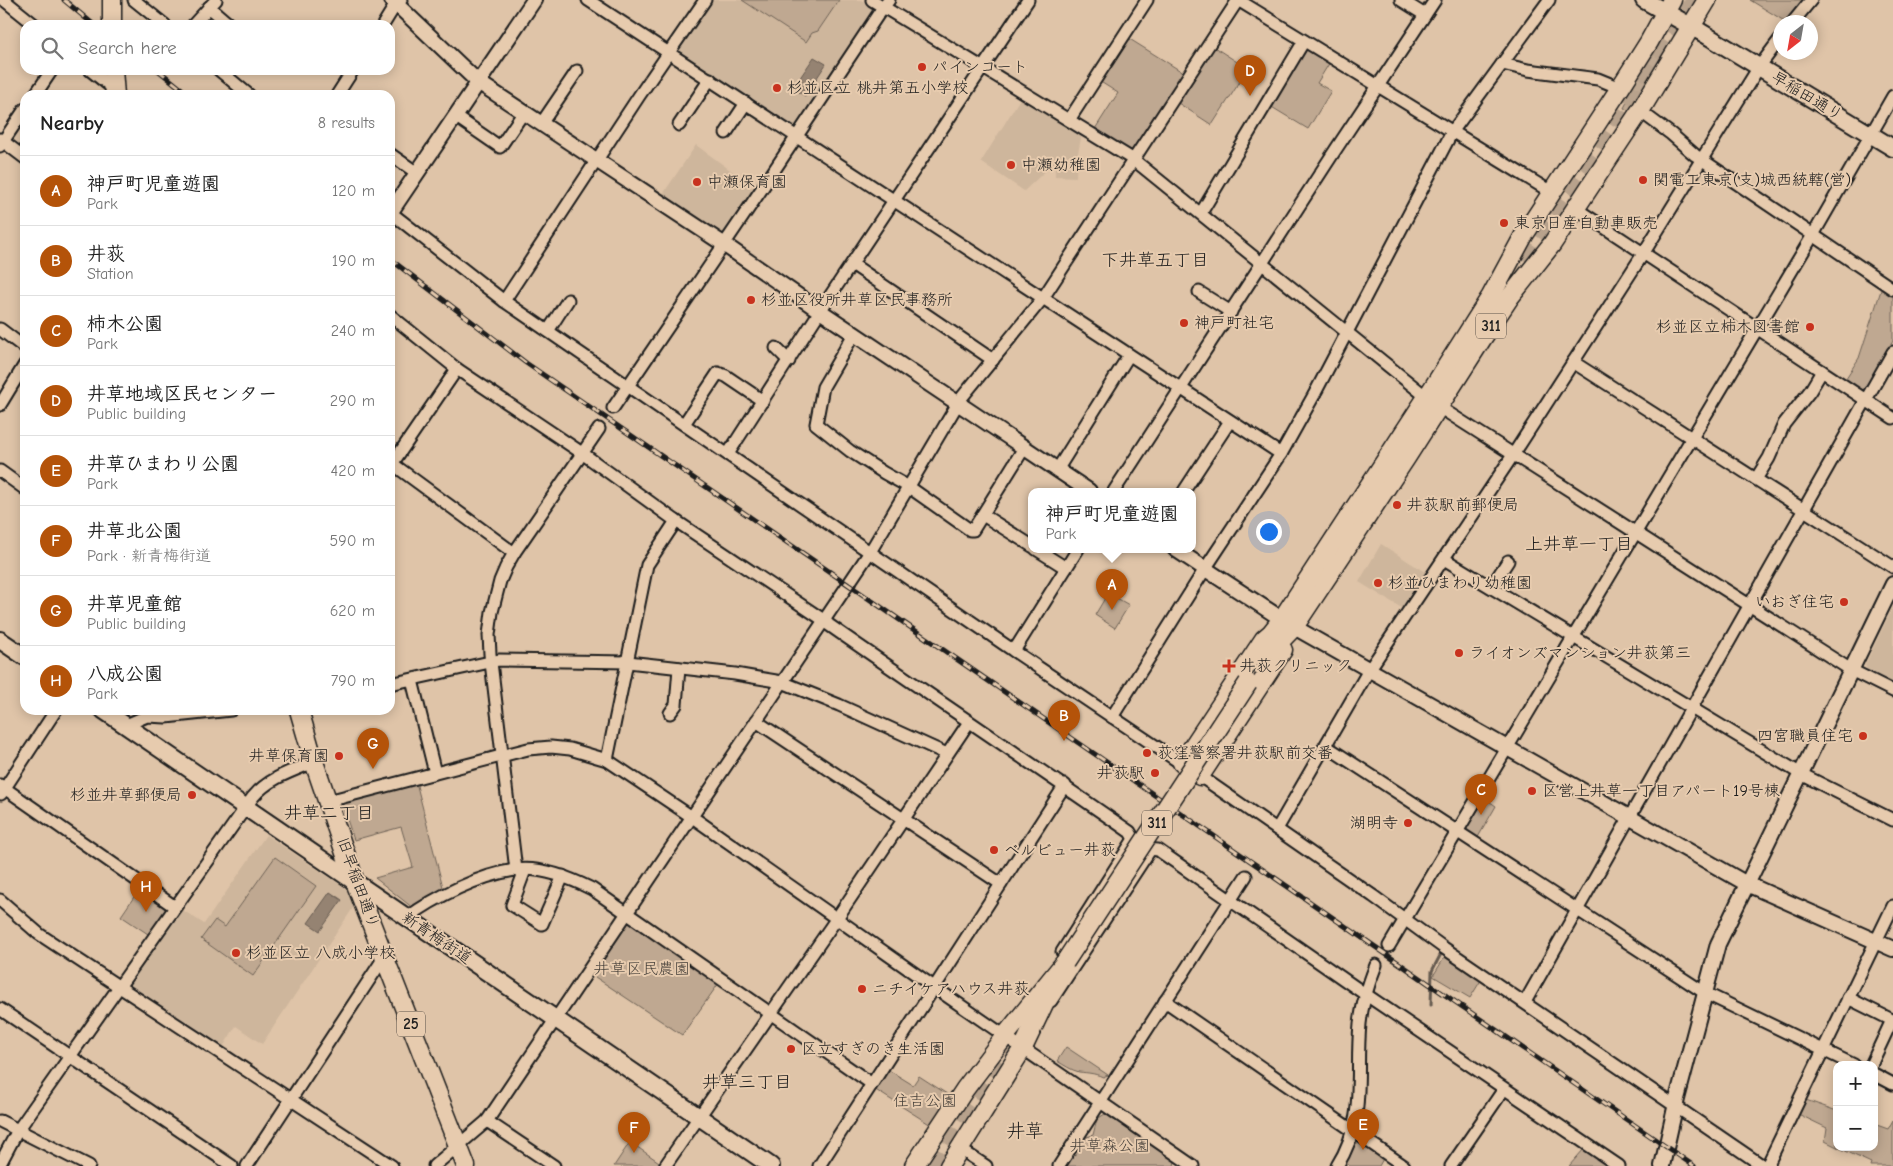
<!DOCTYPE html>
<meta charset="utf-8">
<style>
:root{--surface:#fff;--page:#f6f6f6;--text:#222;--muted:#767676;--line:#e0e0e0;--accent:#b45309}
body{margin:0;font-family:"Comic Neue","Klee One",sans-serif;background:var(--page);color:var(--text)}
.controls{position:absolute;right:15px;bottom:15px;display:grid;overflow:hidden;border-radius:10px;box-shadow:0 2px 12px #0003}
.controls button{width:45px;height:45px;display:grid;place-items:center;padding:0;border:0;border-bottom:1px solid var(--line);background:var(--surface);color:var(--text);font:25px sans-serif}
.compass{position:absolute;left:1773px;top:15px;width:45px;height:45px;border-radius:50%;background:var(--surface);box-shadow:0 2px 12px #0003;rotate:211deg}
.you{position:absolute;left:1268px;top:531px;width:18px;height:18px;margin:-12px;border:4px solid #fff;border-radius:50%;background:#1a73e8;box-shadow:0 0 0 8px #1a73e833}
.badge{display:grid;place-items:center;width:32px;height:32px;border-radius:50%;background:var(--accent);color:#fff;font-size:16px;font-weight:700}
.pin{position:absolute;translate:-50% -41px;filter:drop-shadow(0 1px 2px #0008)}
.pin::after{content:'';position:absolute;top:26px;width:18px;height:15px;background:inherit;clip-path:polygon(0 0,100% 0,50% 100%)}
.popup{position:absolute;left:1028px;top:488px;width:168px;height:65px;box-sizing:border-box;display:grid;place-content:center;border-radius:10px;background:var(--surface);filter:drop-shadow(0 1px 4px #0005);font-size:16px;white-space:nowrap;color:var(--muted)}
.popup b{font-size:19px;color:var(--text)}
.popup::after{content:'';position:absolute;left:50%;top:100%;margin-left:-10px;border:10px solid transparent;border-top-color:var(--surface)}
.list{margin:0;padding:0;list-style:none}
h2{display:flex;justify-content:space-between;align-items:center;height:65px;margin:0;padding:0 20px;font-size:21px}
h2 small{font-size:16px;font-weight:400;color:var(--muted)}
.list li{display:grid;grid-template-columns:32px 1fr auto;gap:15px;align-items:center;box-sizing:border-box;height:70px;padding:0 20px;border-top:1px solid var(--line)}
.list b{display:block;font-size:19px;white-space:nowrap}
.list p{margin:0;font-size:16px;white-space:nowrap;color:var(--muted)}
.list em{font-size:16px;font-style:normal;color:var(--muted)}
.icon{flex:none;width:28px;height:28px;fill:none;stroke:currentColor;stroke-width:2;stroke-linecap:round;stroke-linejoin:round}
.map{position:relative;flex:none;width:1893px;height:1166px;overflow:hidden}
.search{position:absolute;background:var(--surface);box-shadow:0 2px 12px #0003;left:20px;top:20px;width:375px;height:55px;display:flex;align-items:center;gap:12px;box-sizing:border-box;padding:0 18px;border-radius:15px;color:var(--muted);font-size:19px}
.panel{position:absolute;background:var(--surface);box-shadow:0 2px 12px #0003;left:20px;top:90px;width:375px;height:625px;border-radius:15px}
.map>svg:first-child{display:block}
.built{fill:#ceb69c}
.green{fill:#bfa891;stroke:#6e6256}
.water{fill:#958372;stroke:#655a50}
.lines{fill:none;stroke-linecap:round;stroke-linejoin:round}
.stream{stroke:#655a50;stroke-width:3}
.primary-tunnel{stroke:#b8a28c;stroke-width:18;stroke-dasharray:18 9;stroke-linecap:butt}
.minor-casing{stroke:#1c1c1c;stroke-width:15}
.tertiary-casing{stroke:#1c1c1c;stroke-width:18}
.secondary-casing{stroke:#1c1c1c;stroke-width:20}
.primary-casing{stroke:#1c1c1c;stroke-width:21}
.minor{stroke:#e7cbae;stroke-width:11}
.tertiary{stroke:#e7cbae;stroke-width:14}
.secondary{stroke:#e7cbae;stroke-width:16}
.primary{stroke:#e7cbae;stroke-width:18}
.rail-casing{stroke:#1c1c1c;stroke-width:5}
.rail{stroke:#e7cbae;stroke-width:3;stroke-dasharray:9;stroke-linecap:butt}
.primary-bridge-casing{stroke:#1c1c1c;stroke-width:21;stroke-linecap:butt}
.primary-bridge{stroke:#e7cbae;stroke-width:18}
.poi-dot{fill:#c8321e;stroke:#e7cbae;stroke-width:2}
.labels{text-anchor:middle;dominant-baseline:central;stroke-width:4;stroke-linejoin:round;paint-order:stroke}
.shield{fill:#e7cbae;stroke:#595048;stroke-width:1}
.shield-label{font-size:15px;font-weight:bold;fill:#1c1c1c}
.poi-label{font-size:16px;fill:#1c1c1c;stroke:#e7cbae;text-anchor:start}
.street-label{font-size:16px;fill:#1c1c1c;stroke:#e7cbae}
.park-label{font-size:16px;fill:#453f39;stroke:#e7cbae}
.neighbourhood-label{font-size:18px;fill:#1c1c1c;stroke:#e7cbae}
.quarter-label{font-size:19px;fill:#1c1c1c;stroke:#e7cbae}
</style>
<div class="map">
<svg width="1893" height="1166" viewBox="0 0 1893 1166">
<rect width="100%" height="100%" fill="#dfc4a8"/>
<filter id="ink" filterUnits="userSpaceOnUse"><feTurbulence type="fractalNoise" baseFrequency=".02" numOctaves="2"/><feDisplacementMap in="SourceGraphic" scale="10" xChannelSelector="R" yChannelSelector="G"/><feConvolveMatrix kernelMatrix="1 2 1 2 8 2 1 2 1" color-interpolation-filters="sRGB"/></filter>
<g filter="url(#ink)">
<g class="built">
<path d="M711,0H861L872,6L871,11L795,127H792L677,50Z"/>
<path d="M1021,97L1082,133L1077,158L1076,177L1055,176V162L1024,191L981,162Z"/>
<path d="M696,145L748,183L753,189L726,232H722L663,194Z"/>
<path d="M1381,544L1428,574L1405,610L1359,582Z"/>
<path d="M1893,607V685L1868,672L1865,665Z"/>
<path d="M266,835L351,892L355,905L262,1044L236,1026L223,1047L130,986L129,981L181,909L204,924Z"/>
</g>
<g class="green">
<path d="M742,0H839L818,31L812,33L806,42Z"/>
<path d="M1750,0H1804L1786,22Z"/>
<path d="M1128,38L1184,73L1131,152L1095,129L1118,93L1099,81Z"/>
<path d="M1214,47L1248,69L1212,125L1178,103Z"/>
<path d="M1310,49L1330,62L1317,83L1331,91L1308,129L1270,106L1303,50Z"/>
<path d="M1658,49L1662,50L1666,56L1631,112L1624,108L1629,98L1632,84L1654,50Z"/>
<path d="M1882,287L1893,295V341L1863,394L1844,381L1859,358Z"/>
<path d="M1108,593L1129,605L1115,628L1095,615Z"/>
<path d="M416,782L444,891L413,908L375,878L413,867L401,827L354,840L341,802Z"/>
<path d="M1483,797L1496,806L1477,839L1466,833L1467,825Z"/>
<path d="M275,857L316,886L253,976L201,939L215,920L225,927Z"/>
<path d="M140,888L170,908L151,936L121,916Z"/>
<path d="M632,922L719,983L682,1035L592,975L627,923Z"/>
<path d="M1446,955L1483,977L1470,998L1433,976Z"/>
<path d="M1066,1047L1108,1075L1103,1077C1094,1073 1088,1073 1079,1072C1071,1070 1064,1065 1057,1061Z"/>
<path d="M887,1069L913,1085L919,1076L950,1096L931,1125L874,1089Z"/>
<path d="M1803,1099L1837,1111V1147L1825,1141L1827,1128L1796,1113Z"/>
<path d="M1105,1114L1115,1121L1119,1117L1133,1125L1143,1139H1151L1175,1161L1174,1166H1065L1083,1138L1093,1135L1097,1119Z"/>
<path d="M1893,1120V1166H1870L1871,1163L1837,1147H1874V1124L1888,1129Z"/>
<path d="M1361,1141L1384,1157L1379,1166H1350L1346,1163L1355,1144Z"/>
<path d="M630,1142L662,1164L661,1166H614Z"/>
<path d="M1584,1149L1610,1166H1569Z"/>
</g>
<g class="water">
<path d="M814,57L826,64L805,96L793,88Z"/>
<path d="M330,892L342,900L320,931L308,923Z"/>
</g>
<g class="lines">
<path class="stream" d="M1431,1005L1432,971L1443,950"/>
<g class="primary-tunnel">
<path d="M1528,263L1615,132L1695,0"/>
<path d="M931,1166L1021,1026"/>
</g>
<defs>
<g id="minor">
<path d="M4,0L35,25"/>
<path d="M134,0L165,25"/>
<path d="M588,0L1281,454"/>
<path d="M872,0L1134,160L1439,407L1851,670L1893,691"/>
<path d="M1238,0L1551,192"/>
<path d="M1401,0L1425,15"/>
<path d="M209,7L230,25"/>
<path d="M1793,22L1811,0"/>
<path d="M193,25L216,0"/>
<path d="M383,25L396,4L401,0"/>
<path d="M1502,64L1528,70L1598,79L1620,88"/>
<path d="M90,70L114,89"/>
<path d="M219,70L249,95"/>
<path d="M35,95L52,70"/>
<path d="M337,95L353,70"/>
<path d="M1640,111L1671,134L1695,155L1893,289"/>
<path d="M455,116L500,147L524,112"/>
<path d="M1069,120L1147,0"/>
<path d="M541,124L577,71"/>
<path d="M679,125L710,79"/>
<path d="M726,133L746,103"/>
<path d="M0,139L25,158"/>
<path d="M0,146L25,109"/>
<path d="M390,154L417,173"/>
<path d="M1575,208L1893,418"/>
<path d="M390,212L504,301L1014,651L1200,776L1373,896L1444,948L1763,1166"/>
<path d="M1201,213L1304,41"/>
<path d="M852,264L993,360"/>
<path d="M1199,292L1231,312"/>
<path d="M504,301L639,96L705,0"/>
<path d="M390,315L457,369L582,453L676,521L825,621L829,625C929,695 1030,762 1130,832C1135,842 1146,850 1158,850L1365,994L1619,1166"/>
<path d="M0,329L25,348"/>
<path d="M548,331L568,300"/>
<path d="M854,334L823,387L816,424L850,451L884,473L909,487L970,530H973L1024,448"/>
<path d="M776,348L789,361"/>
<path d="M1573,362L1893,567"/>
<path d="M0,405L25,364"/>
<path d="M613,408L761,190L879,13L889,0"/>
<path d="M684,424L718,373L726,376L763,401"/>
<path d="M728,454L820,311L1028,0"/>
<path d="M390,462L514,553"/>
<path d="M390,467L457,369"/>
<path d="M1057,470L1129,355"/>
<path d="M0,471L25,489"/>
<path d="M1756,479L1769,458L1784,424L1810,391L1822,371"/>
<path d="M1114,491L1336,149L1435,0"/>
<path d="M1184,491L1230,421"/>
<path d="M983,515L1032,546"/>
<path d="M1036,549L1066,568"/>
<path d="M1444,559L1801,774L1893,820"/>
<path d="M1491,587L1508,561"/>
<path d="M1014,651L1078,549"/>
<path d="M412,680L435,773"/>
<path d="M390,684L499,660L628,662L735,674L782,682L839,705L947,754"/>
<path d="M670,713L676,705L679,668"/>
<path d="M1112,717L1205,569L1281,454L1314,395L1452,132L1549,0"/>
<path d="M756,721L1001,884"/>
<path d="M126,725L147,716L166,717L231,710"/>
<path d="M1326,746L1705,993L1854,1065"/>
<path d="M607,760L647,565L676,521"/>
<path d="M0,785L175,907"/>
<path d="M1,794L56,710"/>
<path d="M328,801L528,749L551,747L570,749L607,760L698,821L934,987L1193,1166"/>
<path d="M1277,829L1369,670L1513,455L1643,254L1759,67L1780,39"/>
<path d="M516,870L490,654L489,635L492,612L500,581L506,567L514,553L599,429"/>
<path d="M525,870L512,905L542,924L563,876"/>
<path d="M0,900L39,934L392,1166"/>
<path d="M407,918C435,897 480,875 515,870C541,866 570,878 592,889L872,1084"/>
<path d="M1389,946L1813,235L1893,96"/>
<path d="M1062,952L1134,839"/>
<path d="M1848,998L1892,1020L1871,1065"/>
<path d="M1051,1001L1150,850"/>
<path d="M1165,1001L1404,1166"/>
<path d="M1525,1002L1893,352"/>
<path d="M0,1009L232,1166"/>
<path d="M1874,1074L1893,1084"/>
<path d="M0,1121L89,1166"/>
<path d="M487,1121L554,1166"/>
<path d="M960,1149L986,1166"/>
<path d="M0,1164L18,1130L253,797C269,778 292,771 314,762"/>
<path d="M247,1166L385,956"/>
<path d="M434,1166L487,1121L870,552L954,410L963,396L1043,298L1238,0"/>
<path d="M665,1166L837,918L969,722"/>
<path d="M819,1166L1065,785"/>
<path d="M1059,1166L1246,876"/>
<path d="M1337,1166C1367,1118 1355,1076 1360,1024C1362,1003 1368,985 1376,965"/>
<path d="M1451,1166L1504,1089"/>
<path d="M1767,1166L1893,906"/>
</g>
<g id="tertiary">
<path d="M392,0L478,82L719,241L820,311L1089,491"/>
<path d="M390,213L534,0"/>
<path d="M1175,549L1294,627L1747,884L1893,949"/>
<path d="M1662,1166L1677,1099L1718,944L1893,584"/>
</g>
<g id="secondary">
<path d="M1644,0L1701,32L1893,148"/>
<path d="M0,640L25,657"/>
<path d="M103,710L771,1166"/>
</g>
<g id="primary">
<path d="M112,0V25"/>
<path d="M113,70L115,95"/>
<path d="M1264,658L1294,627L1406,458L1482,339L1510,297L1552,244L1640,111L1707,0"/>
<path d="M299,710L314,762L355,882L466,1166"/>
<path d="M1182,763L1264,639L1271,633L1282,619L1427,397L1491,296L1524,235L1620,88L1649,42L1672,0"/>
<path d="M1200,776L1283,650"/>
<path d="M914,1166L965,1089L1005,1036L1065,962"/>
<path d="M949,1166L1023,1048L1050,991"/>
</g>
</defs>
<use href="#minor" class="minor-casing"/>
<use href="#tertiary" class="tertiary-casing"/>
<use href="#secondary" class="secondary-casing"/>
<use href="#primary" class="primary-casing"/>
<use href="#minor" class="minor"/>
<use href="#tertiary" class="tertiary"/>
<use href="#secondary" class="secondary"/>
<use href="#primary" class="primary"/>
<defs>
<g id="rail">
<path d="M64,0L94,25"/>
<path d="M158,70L189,95"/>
<path d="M390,259L526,363L1694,1166"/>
</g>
</defs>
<use href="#rail" class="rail-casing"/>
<use href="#rail" class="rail"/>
<defs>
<path id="primary-bridge" d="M1065,962L1248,683"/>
</defs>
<use href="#primary-bridge" class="primary-bridge-casing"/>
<use href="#primary-bridge" class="primary-bridge"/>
</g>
</g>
<g class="poi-dot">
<circle cx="922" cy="67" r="5"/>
<circle cx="777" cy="88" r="5"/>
<circle cx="1011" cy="165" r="5"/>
<circle cx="1643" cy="180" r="5"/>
<circle cx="697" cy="182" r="5"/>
<circle cx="1504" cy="223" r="5"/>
<circle cx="751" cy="300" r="5"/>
<circle cx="1184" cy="323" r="5"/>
<circle cx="1810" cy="327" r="5"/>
<circle cx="1397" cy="505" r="5"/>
<circle cx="1378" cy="583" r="5"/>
<circle cx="1844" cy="602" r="5"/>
<circle cx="1459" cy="653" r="5"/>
<path d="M1226.5 658.5h5v5h5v5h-5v5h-5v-5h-5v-5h5z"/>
<circle cx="1863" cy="736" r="5"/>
<circle cx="1147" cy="753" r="5"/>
<circle cx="339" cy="756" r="5"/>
<circle cx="1155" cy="773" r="5"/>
<circle cx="1532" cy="791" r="5"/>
<circle cx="192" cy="795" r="5"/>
<circle cx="1408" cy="823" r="5"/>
<circle cx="994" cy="850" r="5"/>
<circle cx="236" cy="953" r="5"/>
<circle cx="862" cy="989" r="5"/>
<circle cx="791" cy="1049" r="5"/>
</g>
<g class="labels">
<g class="shield">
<rect x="1476" y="313.5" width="30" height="25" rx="4"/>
<rect x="1142" y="810.5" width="30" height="25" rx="4"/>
<rect x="397" y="1011.5" width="28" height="25" rx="4"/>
</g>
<g class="shield-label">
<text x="1491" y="326">311</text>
<text x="1157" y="823">311</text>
<text x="411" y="1024">25</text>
</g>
<g class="poi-label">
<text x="932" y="67">パインコート</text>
<text x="787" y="88">杉並区立 桃井第五小学校</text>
<text x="1021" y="165">中瀬幼稚園</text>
<text x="1653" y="180">関電工東京(支)城西統轄(営)</text>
<text x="707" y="182">中瀬保育園</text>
<text x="1514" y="223">東京日産自動車販売</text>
<text x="761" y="300">杉並区役所井草区民事務所</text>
<text x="1194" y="323">神戸町社宅</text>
<text x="1800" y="327" text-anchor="end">杉並区立柿木図書館</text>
<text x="1407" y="505">井荻駅前郵便局</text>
<text x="1388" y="583">杉並ひまわり幼稚園</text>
<text x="1834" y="602" text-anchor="end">いおぎ住宅</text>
<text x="1469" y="653">ライオンズマンション井荻第三</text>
<text x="1240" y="666">井荻クリニック</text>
<text x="1853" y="736" text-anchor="end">四宮職員住宅</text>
<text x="1157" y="753">荻窪警察署井荻駅前交番</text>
<text x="329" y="756" text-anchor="end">井草保育園</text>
<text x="1145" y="773" text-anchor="end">井荻駅</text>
<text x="1542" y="791">区営上井草一丁目アパート19号棟</text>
<text x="182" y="795" text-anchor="end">杉並井草郵便局</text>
<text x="1398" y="823" text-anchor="end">湖明寺</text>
<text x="1004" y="850">ベルビュー井荻</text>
<text x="246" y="953">杉並区立 八成小学校</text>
<text x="872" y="989">ニチイケアハウス井荻</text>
<text x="801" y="1049">区立すぎのき生活園</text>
</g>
<g class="street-label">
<text transform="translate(1807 96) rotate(31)">早稲田通り</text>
<text transform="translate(358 883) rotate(70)">旧早稲田通り</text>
<text transform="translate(437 938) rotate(34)">新青梅街道</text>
</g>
<g class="park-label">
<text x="642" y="969">井草区民農園</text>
<text x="925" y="1101">住吉公園</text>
<text x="1110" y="1146">井草森公園</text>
</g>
<g class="neighbourhood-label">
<text x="1155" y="260">下井草五丁目</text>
<text x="1579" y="544">上井草一丁目</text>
<text x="329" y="813">井草二丁目</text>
<text x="747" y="1082">井草三丁目</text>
</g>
<g class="quarter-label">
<text x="1025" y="1131">井草</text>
</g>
</g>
</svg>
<div class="controls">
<button>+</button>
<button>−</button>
</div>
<svg class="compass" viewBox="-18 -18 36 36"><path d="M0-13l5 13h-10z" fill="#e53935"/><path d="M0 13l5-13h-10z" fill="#767676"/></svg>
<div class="you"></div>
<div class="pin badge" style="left:1112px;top:610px">A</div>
<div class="popup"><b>神戸町児童遊園</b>Park</div>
<div class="pin badge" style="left:1064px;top:741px">B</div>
<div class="pin badge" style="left:1481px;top:815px">C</div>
<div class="pin badge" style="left:1250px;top:96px">D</div>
<div class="pin badge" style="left:1363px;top:1150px">E</div>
<div class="pin badge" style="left:634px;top:1153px">F</div>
<div class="pin badge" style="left:373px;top:769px">G</div>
<div class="pin badge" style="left:146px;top:912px">H</div>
<div class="search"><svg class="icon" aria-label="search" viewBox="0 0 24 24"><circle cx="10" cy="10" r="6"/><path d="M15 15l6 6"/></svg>Search here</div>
<section class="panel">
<h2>Nearby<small>8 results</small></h2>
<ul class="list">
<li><span class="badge">A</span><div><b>神戸町児童遊園</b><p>Park</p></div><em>120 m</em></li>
<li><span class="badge">B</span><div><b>井荻</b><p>Station</p></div><em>190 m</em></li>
<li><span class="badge">C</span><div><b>柿木公園</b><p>Park</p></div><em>240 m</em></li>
<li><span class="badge">D</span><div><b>井草地域区民センター</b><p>Public building</p></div><em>290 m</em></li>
<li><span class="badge">E</span><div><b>井草ひまわり公園</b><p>Park</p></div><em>420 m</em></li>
<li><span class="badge">F</span><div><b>井草北公園</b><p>Park · 新青梅街道</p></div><em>590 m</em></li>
<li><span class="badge">G</span><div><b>井草児童館</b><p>Public building</p></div><em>620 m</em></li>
<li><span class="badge">H</span><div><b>八成公園</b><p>Park</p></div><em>790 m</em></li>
</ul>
</section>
</div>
